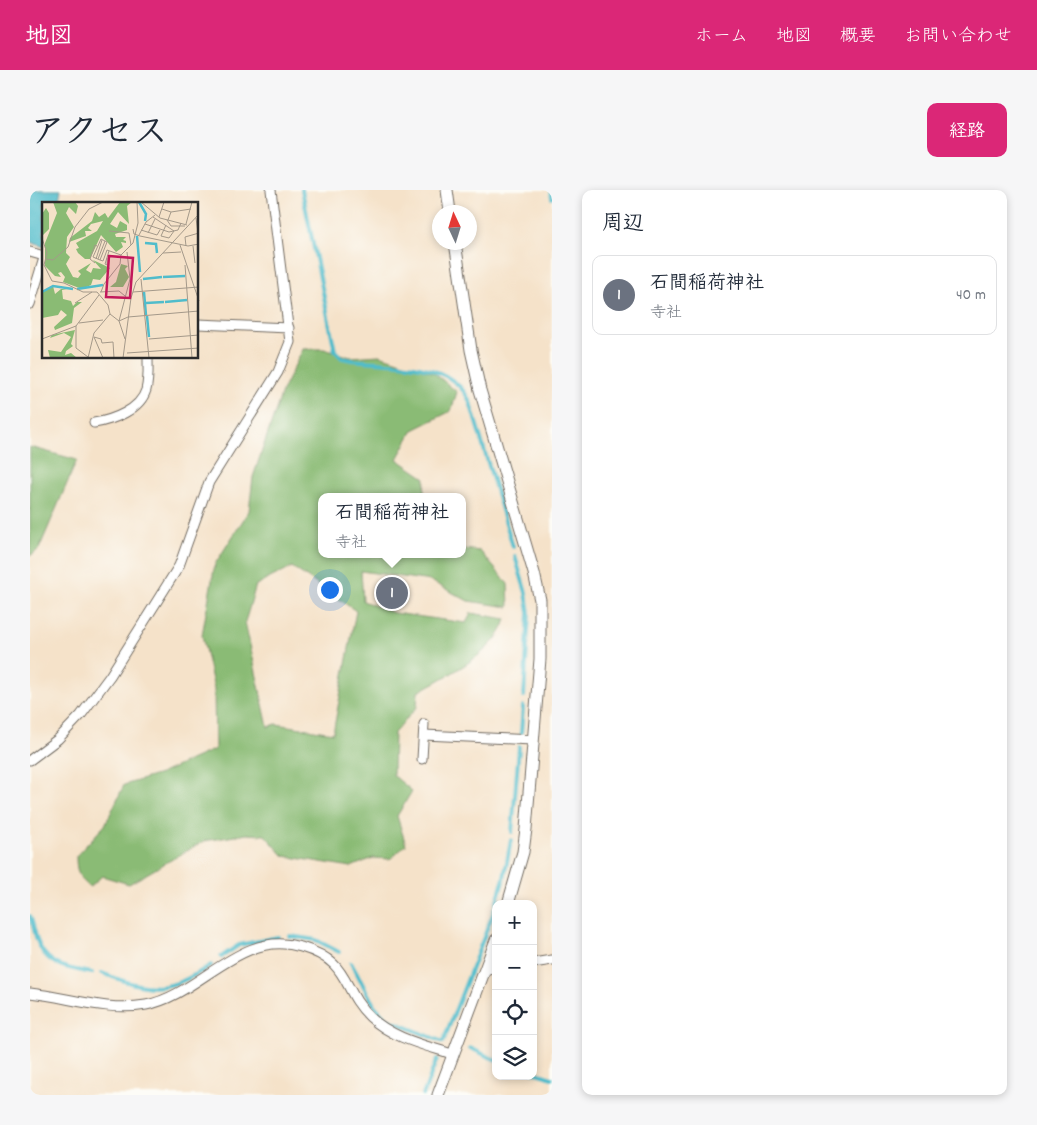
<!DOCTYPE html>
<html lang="ja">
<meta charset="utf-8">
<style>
:root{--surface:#fff;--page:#f6f6f7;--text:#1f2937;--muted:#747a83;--line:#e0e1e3;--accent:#db2777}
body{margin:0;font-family:Dekko,"Klee One",sans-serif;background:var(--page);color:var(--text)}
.controls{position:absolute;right:15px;bottom:15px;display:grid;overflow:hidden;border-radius:10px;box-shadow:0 2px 8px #0003}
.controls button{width:45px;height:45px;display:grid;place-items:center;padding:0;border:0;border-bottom:1px solid var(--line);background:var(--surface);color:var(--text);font:25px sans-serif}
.compass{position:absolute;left:402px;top:15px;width:45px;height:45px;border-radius:50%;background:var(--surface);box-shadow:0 2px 8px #0003;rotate:356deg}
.you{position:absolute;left:299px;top:399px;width:18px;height:18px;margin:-12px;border:4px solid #fff;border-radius:50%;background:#1a73e8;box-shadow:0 0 0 8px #1a73e833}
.badge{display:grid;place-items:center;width:32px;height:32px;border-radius:50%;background:var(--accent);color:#fff;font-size:16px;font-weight:700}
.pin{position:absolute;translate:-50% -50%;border:2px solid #fff;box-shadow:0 1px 5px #0006}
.popup{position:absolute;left:288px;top:303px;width:148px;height:65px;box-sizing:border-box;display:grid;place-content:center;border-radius:10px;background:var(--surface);filter:drop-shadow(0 1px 4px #0005);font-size:16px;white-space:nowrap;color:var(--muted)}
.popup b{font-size:19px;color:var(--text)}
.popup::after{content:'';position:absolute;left:50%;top:100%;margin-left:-10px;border:10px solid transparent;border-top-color:var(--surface)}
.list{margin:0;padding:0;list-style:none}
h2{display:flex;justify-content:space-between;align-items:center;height:65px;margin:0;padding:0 20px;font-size:21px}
h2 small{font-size:16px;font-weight:400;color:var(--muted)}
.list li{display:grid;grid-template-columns:32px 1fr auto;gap:15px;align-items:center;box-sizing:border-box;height:80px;margin:0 10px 10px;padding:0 10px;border:1px solid var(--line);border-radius:10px}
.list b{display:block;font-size:19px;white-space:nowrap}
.list p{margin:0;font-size:16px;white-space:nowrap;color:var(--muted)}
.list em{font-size:16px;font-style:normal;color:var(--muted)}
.icon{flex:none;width:28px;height:28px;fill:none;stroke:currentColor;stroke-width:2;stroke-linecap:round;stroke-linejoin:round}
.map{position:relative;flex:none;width:522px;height:905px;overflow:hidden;border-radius:10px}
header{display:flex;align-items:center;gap:30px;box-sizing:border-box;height:70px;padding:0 25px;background:var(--accent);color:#fff}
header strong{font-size:24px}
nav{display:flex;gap:28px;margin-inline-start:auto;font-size:18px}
.intro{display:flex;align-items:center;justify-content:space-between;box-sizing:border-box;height:120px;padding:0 30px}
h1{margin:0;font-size:35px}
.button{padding:12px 22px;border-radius:10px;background:var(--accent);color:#fff;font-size:18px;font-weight:700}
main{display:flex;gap:30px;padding:0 30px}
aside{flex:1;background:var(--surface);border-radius:10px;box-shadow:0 2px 8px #0003}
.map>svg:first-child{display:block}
.forest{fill:#8abb74;stroke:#5a7350;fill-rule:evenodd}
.water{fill:#50bccb;stroke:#3e747b}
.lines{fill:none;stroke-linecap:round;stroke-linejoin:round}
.stream{stroke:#50bccb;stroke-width:4}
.minor-casing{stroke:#726b62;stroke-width:11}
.tertiary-casing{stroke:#726b62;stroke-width:13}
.minor{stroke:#fff;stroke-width:9}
.tertiary{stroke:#fff;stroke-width:11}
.inset-river{fill:none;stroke:#50bccb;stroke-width:2.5}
.inset-road{fill:none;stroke:#a4998a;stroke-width:1}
.view{fill:#c2185b;fill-opacity:0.15;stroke:#c2185b;stroke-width:2.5}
.inset-edge{fill:none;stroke:#2b2b2b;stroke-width:2.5}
</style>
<header>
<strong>地図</strong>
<nav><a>ホーム</a><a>地図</a><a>概要</a><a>お問い合わせ</a></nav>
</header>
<div class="intro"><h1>アクセス</h1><a class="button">経路</a></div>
<main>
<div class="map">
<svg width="522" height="905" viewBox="0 0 522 905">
<rect width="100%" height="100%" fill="#fdfcf7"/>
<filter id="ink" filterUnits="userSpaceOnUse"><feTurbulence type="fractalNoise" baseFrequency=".02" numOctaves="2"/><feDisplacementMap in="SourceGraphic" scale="10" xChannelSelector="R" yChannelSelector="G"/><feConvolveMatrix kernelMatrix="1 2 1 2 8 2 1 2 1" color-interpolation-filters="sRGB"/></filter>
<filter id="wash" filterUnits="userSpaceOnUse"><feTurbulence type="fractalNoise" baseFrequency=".0096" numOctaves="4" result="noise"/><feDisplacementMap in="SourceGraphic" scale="20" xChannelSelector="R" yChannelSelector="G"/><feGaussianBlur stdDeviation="1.12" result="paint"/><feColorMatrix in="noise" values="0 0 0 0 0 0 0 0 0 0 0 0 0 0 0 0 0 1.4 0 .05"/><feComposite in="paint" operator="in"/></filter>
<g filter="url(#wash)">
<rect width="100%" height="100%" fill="#f5e2c9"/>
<g class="forest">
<path d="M273,159H294L320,167L350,165L404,183L427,202L421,221L383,240L367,269L395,288L394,307H292V364H432V359L450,361L478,394L479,417L438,411L401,391L331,381L333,411L364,423L436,433L441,423L476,429C468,462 416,486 388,502L387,517L364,543L363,585L382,601L367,626L376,655L360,669L343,668L321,677L254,666L235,645L217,644L174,651L99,694L72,686L60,697C48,688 46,680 46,666L75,635L94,595L130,584L185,559L184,499L172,445L185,374L219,321L223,287L253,199ZM262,377L326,421L303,543L246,534L238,537L215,432L226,395Z"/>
<path d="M0,257L47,270L9,359L0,366Z"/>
</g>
<path class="water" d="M0,0H31L28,14H14V57L0,52Z"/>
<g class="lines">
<g class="stream">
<path d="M272,0L305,161L312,168L322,170C361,175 421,169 440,212L483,357"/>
<path d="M521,0L522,8"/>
<path d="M485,366L496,403L499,423L494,506"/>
<path d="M491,543L493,516"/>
<path d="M482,642L489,557"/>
<path d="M466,714L474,688L481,650"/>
<path d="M0,726C4,736 5,748 10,757C20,777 41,779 62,783"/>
<path d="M260,746L286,750L309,762"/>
<path d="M191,767L209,755L248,747"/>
<path d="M321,773L344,815L357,829L413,852L466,716"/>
<path d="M72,783C120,802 138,803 181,775"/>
<path d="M440,858L466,870"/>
<path d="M503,882L522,888"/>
<path d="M393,905L407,869"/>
</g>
</g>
</g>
<g filter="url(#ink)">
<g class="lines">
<defs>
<g id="minor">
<path d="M0,62L14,66"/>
<path d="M0,114L14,68"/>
<path d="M168,134L259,138"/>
<path d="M64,233C83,230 110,220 116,200C119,189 118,178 118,168"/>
<path d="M394,545L502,550"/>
<path d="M392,569L394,534"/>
<path d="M0,570L28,549L51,525L80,486L149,376L179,292L248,182L260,152L241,0"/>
<path d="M503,773L522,770"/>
<path d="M455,779L466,778"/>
<path d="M0,803C39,807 76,822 116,815C170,805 211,738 271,757C322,772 310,798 340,827C362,848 394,855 422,864"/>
</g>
<g id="tertiary">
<path d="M417,0L420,22"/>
<path d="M425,52L441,160L450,200L504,383L510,410V469L496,639L493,662L478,714"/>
<path d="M408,905L466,750"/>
</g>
</defs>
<use href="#minor" class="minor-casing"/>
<use href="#tertiary" class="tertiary-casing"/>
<use href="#minor" class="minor"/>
<use href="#tertiary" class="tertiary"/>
</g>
</g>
<g transform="translate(12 12)">
<rect width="156" height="156" fill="#f5e2c9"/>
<path d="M11,0H33L36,4L34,12L27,5L24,11L32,25L25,35L24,51L28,55L24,62L31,75L36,76L39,72L36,69L49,61L44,68L49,71L51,66L59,67L51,58L68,66L58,78L51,77L49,83L40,87L21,80L23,75L19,70L16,71L19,75L13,74L3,64V41L15,11ZM78,0H90L85,4L87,22L76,10L68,22L75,26L78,19L85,23V28L73,32L74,35H84L81,38L84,39V41L79,40L81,45L74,50L59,33L48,57H43L36,51L34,47L37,46L34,41L55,29L61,19L49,22L46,26L50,29H43L44,34L27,40L28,36L50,19L53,10L57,15L63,11L66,16ZM4,6L7,11V27L0,34V12ZM79,62L86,64L83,67L87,75L81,85H68L74,80ZM11,84L13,92L19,87H25L20,88L21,97L29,99L31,104L35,100H40L32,106L30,121L13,128L12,125L25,113L19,108L16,113L0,116V90ZM33,128L29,142L31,144L24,149L23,153L29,151L35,156H8L6,148L19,150L29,135L22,131L8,136L10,133Z" fill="#8abb74"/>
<path class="inset-river" d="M97,0L104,12L103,19M95,34L98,70M103,41L114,42L115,51M121,75L143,74M101,77L120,75M35,87L61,83M0,90L11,84L31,87M102,90L104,113M123,100L145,98M104,101L122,100M105,114L107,135"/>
<path class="inset-road" d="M99,0L118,16L145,23M120,7L129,10L126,18M129,10L149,7M111,15L132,29M117,15L122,0M154,16L156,31M125,18L129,24H143M103,22L127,30L136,28L139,21M144,22L150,0M124,23L119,34L127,36L132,29M91,27L92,32L98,34L146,44L157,42M99,28L115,33L118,28M67,29L87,31L89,43M106,31L113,17M97,33L104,20L113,13M0,36L5,51L2,63L10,79L22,81L41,90H55L66,103L68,112L77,119L86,115L157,109M59,37L65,40L58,58L51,55ZM138,43L157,99M144,44L143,35L157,31M151,44L153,61M121,51L139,50M65,56V63L63,62L67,49M4,57L11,58L26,45L33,25L47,7L61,0M54,57L60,38M56,57L63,39M58,58L61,59L65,48L79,53L91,41L96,21L95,0M53,61L48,57L53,43L55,44M143,63L150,156M99,77L107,156M58,90L77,89L83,94M59,90L62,82L78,62L79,53M91,90L157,85M33,101L50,90M37,121L61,118M34,124V146L46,155M52,135L59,137L60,141L71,140L72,156M52,135L61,156M0,137L34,124L57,93M83,137L77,119L88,77L85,50M107,137L157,133M85,151L157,146M46,156L52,131L68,112M81,156L89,96L94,80L157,12"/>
<path class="view" d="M67,54L91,56L88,96L64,95Z"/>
<rect width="156" height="156" class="inset-edge"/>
</g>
</svg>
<div class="controls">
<button>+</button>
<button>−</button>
<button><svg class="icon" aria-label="locate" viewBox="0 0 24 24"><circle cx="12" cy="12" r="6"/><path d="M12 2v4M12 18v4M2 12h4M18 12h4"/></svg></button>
<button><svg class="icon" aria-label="layers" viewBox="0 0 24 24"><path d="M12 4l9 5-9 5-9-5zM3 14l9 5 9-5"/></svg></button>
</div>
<svg class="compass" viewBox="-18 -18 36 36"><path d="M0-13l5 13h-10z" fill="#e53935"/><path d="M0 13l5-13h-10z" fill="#747a83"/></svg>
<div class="you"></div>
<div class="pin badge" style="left:362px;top:403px;background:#6b7280">1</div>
<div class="popup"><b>石間稲荷神社</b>寺社</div>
</div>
<aside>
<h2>周辺<small></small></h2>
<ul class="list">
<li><span class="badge" style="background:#6b7280">1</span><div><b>石間稲荷神社</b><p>寺社</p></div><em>40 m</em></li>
</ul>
</aside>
</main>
